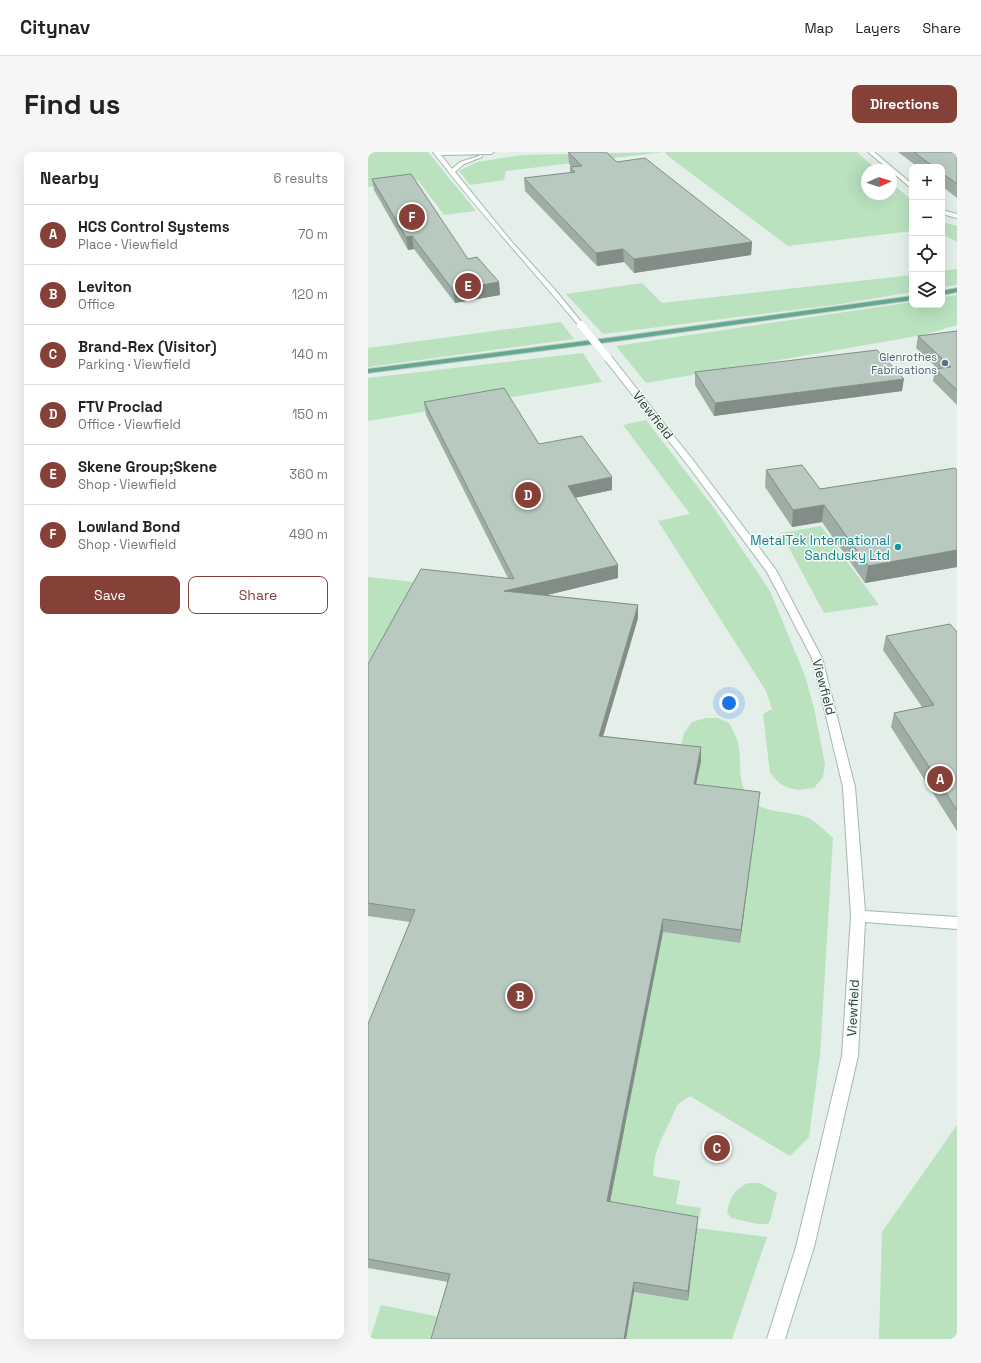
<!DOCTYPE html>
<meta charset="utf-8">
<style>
:root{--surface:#fff;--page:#f6f6f6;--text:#222;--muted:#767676;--line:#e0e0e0;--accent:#854037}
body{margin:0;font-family:"Space Grotesk",sans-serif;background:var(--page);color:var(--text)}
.controls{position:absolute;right:12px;top:12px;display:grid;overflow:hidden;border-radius:8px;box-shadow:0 4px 16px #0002}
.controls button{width:36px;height:36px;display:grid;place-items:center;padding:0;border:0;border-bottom:1px solid var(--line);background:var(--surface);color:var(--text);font:20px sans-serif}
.compass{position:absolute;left:493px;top:12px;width:36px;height:36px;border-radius:50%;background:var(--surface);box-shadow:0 4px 16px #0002;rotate:87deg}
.you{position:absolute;left:361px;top:551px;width:14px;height:14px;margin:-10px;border:3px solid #fff;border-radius:50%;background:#1a73e8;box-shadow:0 0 0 6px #1a73e833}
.badge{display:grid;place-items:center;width:26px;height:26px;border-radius:50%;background:var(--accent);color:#fff;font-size:13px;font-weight:700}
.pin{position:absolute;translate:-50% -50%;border:2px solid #fff;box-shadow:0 1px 4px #0006}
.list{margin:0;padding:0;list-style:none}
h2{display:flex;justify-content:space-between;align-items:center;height:52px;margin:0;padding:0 16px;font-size:17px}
h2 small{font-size:13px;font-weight:400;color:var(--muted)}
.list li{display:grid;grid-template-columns:26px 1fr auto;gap:12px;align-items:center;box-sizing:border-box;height:60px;padding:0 16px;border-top:1px solid var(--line)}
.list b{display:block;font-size:15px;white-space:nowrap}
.list p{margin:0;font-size:13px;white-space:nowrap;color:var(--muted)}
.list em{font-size:13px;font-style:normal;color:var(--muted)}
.actions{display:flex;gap:8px;padding:12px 16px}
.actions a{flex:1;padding:9px 0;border:1px solid var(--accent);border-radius:8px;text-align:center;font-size:14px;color:var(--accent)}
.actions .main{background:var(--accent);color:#fff}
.icon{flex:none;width:22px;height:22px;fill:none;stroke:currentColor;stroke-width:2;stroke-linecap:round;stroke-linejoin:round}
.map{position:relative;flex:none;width:589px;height:1187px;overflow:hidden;border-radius:8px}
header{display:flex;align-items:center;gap:24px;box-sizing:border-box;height:56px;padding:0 20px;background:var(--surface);border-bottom:1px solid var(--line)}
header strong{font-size:19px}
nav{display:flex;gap:22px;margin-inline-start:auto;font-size:14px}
.intro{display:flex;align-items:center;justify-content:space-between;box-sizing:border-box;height:96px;padding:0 24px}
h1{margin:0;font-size:28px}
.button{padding:10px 18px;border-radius:8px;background:var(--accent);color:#fff;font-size:14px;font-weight:700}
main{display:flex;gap:24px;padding:0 24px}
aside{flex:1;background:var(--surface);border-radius:8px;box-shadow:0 4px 16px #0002}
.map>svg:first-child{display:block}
.green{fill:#bae2bf}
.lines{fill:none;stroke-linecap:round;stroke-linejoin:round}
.minor-casing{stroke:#a5b8ae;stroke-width:2}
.major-casing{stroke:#c1cac6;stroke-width:2}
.minor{fill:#fff;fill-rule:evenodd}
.major{fill:#62a98d;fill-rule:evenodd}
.minor-bridge-casing{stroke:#a5b8ae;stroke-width:8;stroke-linecap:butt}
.minor-bridge{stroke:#fff;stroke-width:8}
.wall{fill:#9eaea5}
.shaded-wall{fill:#818d86}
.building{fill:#b8cac0;stroke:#818d86}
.service-dot{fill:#5c6f8a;stroke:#f4faf6;stroke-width:1.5}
.culture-dot{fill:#0f9aa8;stroke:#f4faf6;stroke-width:1.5}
.labels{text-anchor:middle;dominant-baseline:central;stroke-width:3;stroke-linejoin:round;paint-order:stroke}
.far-service-label{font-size:11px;fill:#4e5e75;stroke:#f4faf6;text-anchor:end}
.street-label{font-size:13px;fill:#204234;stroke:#f4faf6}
.culture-label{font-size:13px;fill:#0d838f;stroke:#f4faf6;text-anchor:end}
</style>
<header>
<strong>Citynav</strong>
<nav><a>Map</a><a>Layers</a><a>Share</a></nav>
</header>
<div class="intro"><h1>Find us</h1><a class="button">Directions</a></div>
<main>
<aside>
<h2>Nearby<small>6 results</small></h2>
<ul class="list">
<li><span class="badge">A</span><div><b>HCS Control Systems</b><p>Place · Viewfield</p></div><em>70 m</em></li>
<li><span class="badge">B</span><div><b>Leviton</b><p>Office</p></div><em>120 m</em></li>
<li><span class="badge">C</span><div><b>Brand-Rex (Visitor)</b><p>Parking · Viewfield</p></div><em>140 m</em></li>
<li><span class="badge">D</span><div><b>FTV Proclad</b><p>Office · Viewfield</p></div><em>150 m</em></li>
<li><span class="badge">E</span><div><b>Skene Group;Skene</b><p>Shop · Viewfield</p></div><em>360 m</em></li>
<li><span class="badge">F</span><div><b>Lowland Bond</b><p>Shop · Viewfield</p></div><em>490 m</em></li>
</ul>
<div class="actions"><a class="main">Save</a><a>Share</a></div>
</aside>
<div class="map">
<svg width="589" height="1187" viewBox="0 0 589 1187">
<rect width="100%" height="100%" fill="#e3efe8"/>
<g class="green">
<path d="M0,0H60L108,59L76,63L50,28L0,35Z"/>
<path d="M296,0L138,19L136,28L102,33L91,19L109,10L154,3Z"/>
<path d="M297,0H489L509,18H499V42H523V31L544,48V79L420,94L300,4Z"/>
<path d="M574,70L589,74V90L574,82Z"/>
<path d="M589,117V133L574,135V119Z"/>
<path d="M544,123V140L473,152L235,182L198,142L274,131L294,151Z"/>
<path d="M589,143V173L555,183L278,231L248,194L544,150V153H574V145Z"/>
<path d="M193,170L206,187L0,215V196Z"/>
<path d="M215,201L234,230L0,269V226Z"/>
<path d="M278,268L346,356L402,439L437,524L446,556L457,612L455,625L446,636L429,638L418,635L410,630L402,621L395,562L404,557L398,539L290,369L322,362L255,273Z"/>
<path d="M453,374L511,453L456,461L413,381Z"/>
<path d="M0,425L56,431L0,532Z"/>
<path d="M338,566H350L361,571C365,578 368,584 370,591C374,607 369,629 379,643C394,663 417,658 438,665C448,669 457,679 465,686L452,903L441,985L422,1004L322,944L310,952L293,988L287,1004L285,1024L312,1029L308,1052L333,1056L331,1067L275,1058L240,1060L295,780L372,791L325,646L310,607L316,581L324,570Z"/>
<path d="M589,973V1187H511L514,1080Z"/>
<path d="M380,1031H392L409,1041L402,1069L400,1072H390L363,1066L359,1060C362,1046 366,1037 380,1031Z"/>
<path d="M329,1076L399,1085L364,1187H258L266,1140L320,1149Z"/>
<path d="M13,1153L72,1165L67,1187H2Z"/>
</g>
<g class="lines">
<defs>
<g id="minor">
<path d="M65,0H126L123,2L73,3L84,17L92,10L114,3V5L96,12L87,20L143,89L188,139L215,172V174H211C163,116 111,60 65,0Z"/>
<path d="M500,0H506L544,32V37Z"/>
<path d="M574,58L589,62V66L574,62Z"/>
<path d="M237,204H243L328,312L408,418L454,506L487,635L497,759L589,765V777L497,770L490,904L446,1095L417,1187H399L428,1095L474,904L483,764L475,635L444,506L399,420L322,316L237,208Z"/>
</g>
<g id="major">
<path d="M589,136V140L574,143V139Z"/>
<path d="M544,144V148L256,188L0,221V217L256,184Z"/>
</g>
</defs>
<use href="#minor" class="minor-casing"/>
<use href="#major" class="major-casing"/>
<use href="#minor" class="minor"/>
<use href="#major" class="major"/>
<defs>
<path id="minor-bridge" d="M213,173L240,206"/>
</defs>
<use href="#minor-bridge" class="minor-bridge-casing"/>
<use href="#minor-bridge" class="minor-bridge"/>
</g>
<g class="wall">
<path d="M200,0L249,10L384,90L383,103L266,121L256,110L229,114L157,39L156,26L202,21V15H204L201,12Z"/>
<path d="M530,0H589V46L574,34V15H550Z"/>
<path d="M4,27L100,107L131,130L132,143L87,151L46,97L40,98L6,38Z"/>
<path d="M589,179V253L565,229L567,217L569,216L548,196L550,184Z"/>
<path d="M327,220L534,239L346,264L327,233Z"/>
<path d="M56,250L171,292L244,338L207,346L250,413V426L178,443L270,453V466L235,584L333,595V609L328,632L390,654L372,791L295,780L242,1050L329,1076L320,1149L266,1140L258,1187H63L80,1130L0,1116V872L42,770L0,764V512L140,426L58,263Z"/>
<path d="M398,318L452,337L589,318V415L497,431L454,370L424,375L397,335Z"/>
<path d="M589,480V679L523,575L526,561L554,555L515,498L518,484Z"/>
</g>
<g class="shaded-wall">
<path d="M44,84L46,97L40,98L38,85Z"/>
<path d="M384,90L383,103L266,121V107Z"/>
<path d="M255,97L256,110L229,114L228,101Z"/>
<path d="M131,130L132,143L87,151L85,138Z"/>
<path d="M536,227L534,239L346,264L347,251Z"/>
<path d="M244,325V338L201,347L200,334Z"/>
<path d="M456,353L454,370L424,375L425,358Z"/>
<path d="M589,398V415L497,431L500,414Z"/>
<path d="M250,413V426L138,453L136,439Z"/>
<path d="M270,453V466L231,598V584Z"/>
<path d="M333,595V609L325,646L326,632Z"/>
<path d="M392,640L390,654L372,791L373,778Z"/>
<path d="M295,767V780L240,1060L239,1049Z"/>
<path d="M330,1065L329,1076L320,1149V1139Z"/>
<path d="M266,1130V1140L258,1187H256Z"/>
</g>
<g class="building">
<path d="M200,0H238L249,10L277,6L384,90L266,107L255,97L228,101L156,26L207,20L202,15L214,14Z"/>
<path d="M546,0H589V32L574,21V15H566Z"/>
<path d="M43,22L100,107L109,105L131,130L85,138L44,84L38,85L4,27Z"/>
<path d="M589,179V238L567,217L583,215L550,184Z"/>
<path d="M509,198L536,227L347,251L327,220Z"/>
<path d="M136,236L171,292L214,284L244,325L200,334L250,413L136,439L270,453L231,584L333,595L326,632L392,640L373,778L295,767L239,1049L330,1065L320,1139L266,1130L256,1187H63L82,1122L0,1107V872L47,758L0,751V512L53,417L146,427L56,250Z"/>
<path d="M434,313L452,337L587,316L589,318V398L500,414L456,353L425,358L398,318Z"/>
<path d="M582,472L589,480V658L526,561L566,553L518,484Z"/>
</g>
<circle class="service-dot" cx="577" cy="211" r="4"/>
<circle class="culture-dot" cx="530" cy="395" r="4"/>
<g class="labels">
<g class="far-service-label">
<text x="569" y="205">Glenrothes<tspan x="569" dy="13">Fabrications</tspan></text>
</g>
<g class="street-label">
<text transform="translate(285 263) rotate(52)">Viewfield</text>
<text transform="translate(456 535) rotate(75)">Viewfield</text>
<text transform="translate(485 856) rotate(-87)">Viewfield</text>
</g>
<g class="culture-label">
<text x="522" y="388">MetalTek International<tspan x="522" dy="15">Sandusky Ltd</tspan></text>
</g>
</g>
</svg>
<div class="controls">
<button>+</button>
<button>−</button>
<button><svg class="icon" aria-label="locate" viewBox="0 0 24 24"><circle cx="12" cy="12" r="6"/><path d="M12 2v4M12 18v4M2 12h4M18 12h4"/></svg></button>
<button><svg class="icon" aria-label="layers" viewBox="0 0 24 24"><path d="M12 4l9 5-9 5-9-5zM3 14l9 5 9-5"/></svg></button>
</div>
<svg class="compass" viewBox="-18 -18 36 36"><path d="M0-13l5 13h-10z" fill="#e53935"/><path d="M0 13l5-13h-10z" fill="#767676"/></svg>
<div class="you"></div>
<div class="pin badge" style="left:572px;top:627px">A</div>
<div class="pin badge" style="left:152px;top:844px">B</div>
<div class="pin badge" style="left:349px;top:996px">C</div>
<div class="pin badge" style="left:160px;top:343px">D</div>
<div class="pin badge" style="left:100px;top:134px">E</div>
<div class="pin badge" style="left:44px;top:65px">F</div>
</div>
</main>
